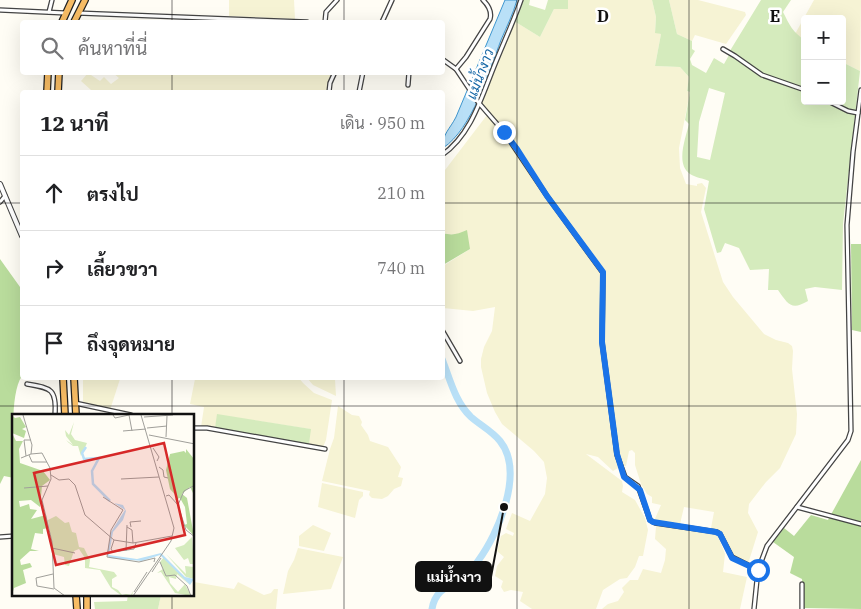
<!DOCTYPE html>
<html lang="th">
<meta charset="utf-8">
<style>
:root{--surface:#fff;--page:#f6f6f6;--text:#202124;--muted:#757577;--line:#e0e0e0}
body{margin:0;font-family:"IBM Plex Serif",Sarabun,serif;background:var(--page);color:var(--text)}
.controls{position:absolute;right:15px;top:15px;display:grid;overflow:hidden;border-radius:5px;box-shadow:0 5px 20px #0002}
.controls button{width:45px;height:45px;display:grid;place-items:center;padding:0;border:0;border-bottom:1px solid var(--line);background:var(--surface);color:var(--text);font:25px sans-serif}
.stop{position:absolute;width:15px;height:15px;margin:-11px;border:4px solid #1a73e8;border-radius:50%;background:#fff}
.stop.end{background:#1a73e8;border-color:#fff;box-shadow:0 1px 5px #0008}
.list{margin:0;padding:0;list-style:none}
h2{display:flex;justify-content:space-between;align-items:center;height:65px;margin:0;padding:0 20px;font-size:21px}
h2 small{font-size:16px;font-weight:400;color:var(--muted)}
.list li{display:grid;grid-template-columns:32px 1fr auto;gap:15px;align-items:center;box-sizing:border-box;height:75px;padding:0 20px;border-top:1px solid var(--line)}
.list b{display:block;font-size:19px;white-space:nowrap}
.list em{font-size:16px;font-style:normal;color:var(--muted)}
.icon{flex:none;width:28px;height:28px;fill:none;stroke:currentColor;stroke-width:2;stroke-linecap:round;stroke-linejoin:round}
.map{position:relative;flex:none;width:861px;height:609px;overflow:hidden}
.search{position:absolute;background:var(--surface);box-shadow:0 5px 20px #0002;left:20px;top:20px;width:425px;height:55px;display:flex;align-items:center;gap:12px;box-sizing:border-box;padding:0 18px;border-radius:5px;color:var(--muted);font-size:19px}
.panel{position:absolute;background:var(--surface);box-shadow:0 5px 20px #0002;left:20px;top:90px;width:425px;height:290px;border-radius:5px}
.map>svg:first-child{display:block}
.farmland{fill:#f6f3d4}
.green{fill:#d5ebbd;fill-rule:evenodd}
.forest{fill:#b9dc9c}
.water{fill:#b9e0f7;stroke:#3f96cf}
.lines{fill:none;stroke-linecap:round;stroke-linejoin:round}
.river{stroke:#b9e0f7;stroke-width:7}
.minor-casing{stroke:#444;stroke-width:5.5}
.tertiary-casing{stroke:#444;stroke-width:6}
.trunk-casing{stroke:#222;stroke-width:8}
.minor{stroke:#fff;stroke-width:3}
.tertiary{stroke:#fff;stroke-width:4}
.trunk{stroke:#f7bc64;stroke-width:5.5}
.route{stroke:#1a73e8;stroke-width:6}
.grid{fill:none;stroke:#111;stroke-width:1;stroke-opacity:0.55}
.labels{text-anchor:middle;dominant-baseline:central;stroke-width:5;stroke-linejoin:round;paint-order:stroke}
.water-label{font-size:14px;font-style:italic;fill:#1768a6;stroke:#fff}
.inset-river{fill:none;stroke:#b9e0f7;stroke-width:2.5}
.inset-road{fill:none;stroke:#a09f9a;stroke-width:1}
.view{fill:#d62828;fill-opacity:0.15;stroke:#d62828;stroke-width:2.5}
.inset-edge{fill:none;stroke:#111;stroke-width:2.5}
.grid-label{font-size:16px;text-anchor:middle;font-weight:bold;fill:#111;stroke:#fff;stroke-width:5;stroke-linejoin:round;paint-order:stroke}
.leader{fill:none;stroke:#111;stroke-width:2}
.callout-dot{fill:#111;stroke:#fff;stroke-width:2}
.callout{fill:#111;stroke:#111;stroke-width:2}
.callout-label{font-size:14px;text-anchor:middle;font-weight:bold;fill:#fff}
</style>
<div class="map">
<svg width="861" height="609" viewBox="0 0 861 609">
<rect width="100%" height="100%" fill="#fffdf5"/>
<g class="farmland">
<path d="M229,0H294L295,19L229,16Z"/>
<path d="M568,0H652L656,17L655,32L661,34L655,66L680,67L689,77L687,91L690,92L679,148L680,168L686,184L697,186V184L702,183L706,188L701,212L723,282L733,297L764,334L776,340L788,343L792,346L793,351L792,369L797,414L796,434L780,468L766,482L749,504L748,513L758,532L748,564L735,557L731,554L721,533L711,528L714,512L684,507L680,524L654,521L661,505L652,503V497L647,494L641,484L635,465V453L632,450L629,451L626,466H621L611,405L604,346L605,274L603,267L553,201L517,145L481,103L514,21L540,37L554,9H568Z"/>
<path d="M669,0H698L745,12L746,15L726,44L695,35L692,41L677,34Z"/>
<path d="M814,0H861L860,71L842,62V19H805V40L795,34Z"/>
<path d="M88,73L100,81L104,77L111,84L119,78L113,73H332L327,92H79L91,90L81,81Z"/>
<path d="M487,115L514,149L553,207L600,271L601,281L600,346L608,412L618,468L613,471L598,457L586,454L622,481L623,486L622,492L635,500L645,518L648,530L643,556H639L635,567L627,578L620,579L603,590L596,609H532L520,601L523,592L511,590L504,592L501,587L503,581L495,576L497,566L504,557L497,551L501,536L506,533L513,536L514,533L506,529L512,513L530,521L545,494L547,478L544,462L534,451L502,424L495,412L487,393L481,367V359L484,347L492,331L495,307L473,311L443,308V266L470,249L457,234L449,235L443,233L442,168L445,170Z"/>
<path d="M83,378H116L120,379L110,410L83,403Z"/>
<path d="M189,378H299L303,383L314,393L332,400L326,440L323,447L309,444L310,429L218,415L215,428L201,427L204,407L190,404L195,379Z"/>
<path d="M307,378H337L335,379L336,396L313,385Z"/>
<path d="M338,406L352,415L359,416L362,422L361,425L368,435L370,441L388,447L401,467L398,477L403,478L401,486L394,489L388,496L382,499L372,498L369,495L370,491L322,481L330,449L334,438Z"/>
<path d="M322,483L363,492V496L359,500L355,518L318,507Z"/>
<path d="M313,525L331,533L324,551L299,546V536Z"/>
<path d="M656,526L713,533L718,536L725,554L723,572L747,577L740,609H602L608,604L618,601L624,592L622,588L630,580H638L643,569L661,573L665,560L666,549L655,539Z"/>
<path d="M298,548L343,557L331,589L283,594L288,571L294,560Z"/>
<path d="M194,582L234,589L238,582L264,595L271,593L274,589H278L276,609H158L161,595H194Z"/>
</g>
<g class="green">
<path d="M523,0H530L529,5L545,10L548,0H568V9H554L540,37L514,21Z"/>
<path d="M652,0H669L677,34L692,41V49L695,51L690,59L692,65L706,73L714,58L724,64L729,55L728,54L761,0H791L783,12C789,24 793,33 805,40V101H842V62L860,71L843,224L842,290L815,287L805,289L808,301C791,311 788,304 778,290H768L769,269L750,270L739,248L725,243L721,252L717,253L704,209L709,181C703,178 696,178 690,174C675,164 686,137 689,124L685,120L690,92L687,91L689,77L680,67L655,66L661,34L655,33L656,17ZM709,88L725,93L710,160L697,157L699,122Z"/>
<path d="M217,414L311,429L309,444L215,428Z"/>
<path d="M128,595H161L158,609H95L94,602L127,601Z"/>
</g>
<g class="forest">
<path d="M467,230L470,249L443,265V233C452,236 458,234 467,230Z"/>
<path d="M851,244H861V332L852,330Z"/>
<path d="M0,259L20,287L22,293V376C9,394 14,453 14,478L4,476L0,484Z"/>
<path d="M861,460V609L804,608L802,579L790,573L794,557L773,542L784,528L794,536L811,515L828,520Z"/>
</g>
<path class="water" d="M505,0H517C513,14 507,26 501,40C489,72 472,129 443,148C442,134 450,129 456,117Z"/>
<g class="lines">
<path class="river" d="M432,609C436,585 455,586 469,574C472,570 475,565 478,561C498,534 525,472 500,441C492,431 480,425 471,417C455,402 450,379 442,359"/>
<defs>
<g id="minor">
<path d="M0,10L65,13"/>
<path d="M49,12L52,0"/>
<path d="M78,13L307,22"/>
<path d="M325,22L326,12L337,0"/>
<path d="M382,22L392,0"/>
<path d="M723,49L735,56L762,75L805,90"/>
<path d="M442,59L456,69L478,102L504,132L547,196L603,273L602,342L617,455L625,477L638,486L650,520L655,523L717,532L720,534L732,557L758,570"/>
<path d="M456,69L466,57L490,19C492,12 488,5 483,0"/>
<path d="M408,85L409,72"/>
<path d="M329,92L330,83L335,72"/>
<path d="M359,92L363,72"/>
<path d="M828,101L848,111L858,113"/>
<path d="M442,155C470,136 481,99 493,69C502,46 513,23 521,0"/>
<path d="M0,202L5,196"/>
<path d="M442,330L460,361"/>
<path d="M27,384C50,388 57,388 55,415"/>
<path d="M75,403L131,415"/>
<path d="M194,428H207L325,449"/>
<path d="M797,507L861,524"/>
<path d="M0,537L14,536"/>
<path d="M754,609L758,570L767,546L848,440L851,431L847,225L853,152L861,90"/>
<path d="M802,609V584"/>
</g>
<path id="tertiary" d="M0,184L22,236"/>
<g id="trunk">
<path d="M62,22L72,0"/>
<path d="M74,22L85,0"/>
<path d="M47,92L48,72"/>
<path d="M58,92L59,72"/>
<path d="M63,378L65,415"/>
<path d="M74,378L76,415"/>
<path d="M76,595L77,609"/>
<path d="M87,595V609"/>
</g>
</defs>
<use href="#minor" class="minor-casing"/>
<use href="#tertiary" class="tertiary-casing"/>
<use href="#trunk" class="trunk-casing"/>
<use href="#minor" class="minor"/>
<use href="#tertiary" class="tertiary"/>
<use href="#trunk" class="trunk"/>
</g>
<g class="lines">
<path class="route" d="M504,132L517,149L547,196L603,272L602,342L617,454L624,477L640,490L650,520L653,522L716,532L720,534L732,558L758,570"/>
</g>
<path class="grid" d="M172,0V22M344,0V22M517,0V609M689,0V609M172,72V92M344,72V92M0,203H22M442,203H861M172,378V415M344,378V609M0,406H861M172,595V609"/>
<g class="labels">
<g class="water-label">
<text transform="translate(480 74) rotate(-69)">แม่น้ำงาว</text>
</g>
</g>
<g transform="translate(12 414)">
<rect width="182" height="182" fill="#fffdf5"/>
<path d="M62,8L59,20L63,26L75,29L69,42L66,32H61L57,29L54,26L61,31L54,22L53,16L57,21ZM44,102L53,109L57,108L60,118L64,119L67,133L72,134L78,146L77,153L102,158L105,162L100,165V173L106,176L110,181L114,180L119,181L121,177L120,182H110L99,174L88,156L73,154V144L67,135L62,137L57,152L53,151L52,143L41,140L36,106ZM180,123L182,150H178L176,144L172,146L163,134L172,131ZM154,140L174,160L173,152L182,153V165L174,163ZM152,143L178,171L165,160L164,165L157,163L158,169L166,178L173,170L179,182L163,179L149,158L145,159L151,155L148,148Z" fill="#d5ebbd"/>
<path d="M0,1L3,4L8,3L14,13L10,15L14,17L12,24L0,19L4,27H11L7,35L8,49L31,57L38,66L30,72L28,93L19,86L7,87L8,93L17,90L18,95L25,96L19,105L34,101L37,114L31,115V120L23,119L19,135L27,137H18L8,146L9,151L18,149L20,153L11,156L14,169L2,174L0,181ZM174,35L182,45V81L178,73L170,80L175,84L182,122L172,111L175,110L173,93L168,84L163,86L165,83L158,75L154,56L158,40L172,37L174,39Z" fill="#b9dc9c"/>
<path d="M102,89L111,91L114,97L111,106L101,118L97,141L125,145L149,139L173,163L182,165L178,171L148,141L130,147L97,144L95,140L99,118L113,96Z" fill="#b9e0f7"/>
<path class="inset-river" d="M74,33L70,39L72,45L87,44L80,57L81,70L98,87"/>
<path class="inset-road" d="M101,1L103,4L117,1M117,1L120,17M132,3L161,1M135,14L155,12M111,17L134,15M137,21L183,30M154,23L155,2M141,34L147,43L145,47M19,40L30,39L38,54L39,65L30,86L40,128L42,174L53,182M17,41L20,48H35M14,42L12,26H19M9,44L19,40L20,31L11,1M147,53L151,56L152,63L156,64M39,61L47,66L57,65L63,71L73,101L102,126L121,129L160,122M109,65L147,63M12,74L36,72M154,82L157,81L166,91L174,116L183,123M91,83L111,96L99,116L95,143L127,148L143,144L142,148M166,91L172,77L183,71M115,113L120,116L121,129M119,113L118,108L129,107M102,126L99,135L101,138L122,135L124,129M40,134L63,139M114,137L115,111M148,148L154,162L163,161L175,172L179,182M140,158L149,144M41,160L24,164L25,172L42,175M122,178L135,158M121,182L159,127L162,114L129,1"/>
<path class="view" d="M152,29L173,121L44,151L22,59Z"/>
<rect width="182" height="182" class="inset-edge"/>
</g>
<g class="grid-label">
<text x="603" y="22">D</text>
<text x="775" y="22">E</text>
</g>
<path class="leader" d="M504 507L491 577"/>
<circle class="callout-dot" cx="504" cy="507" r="5"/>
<rect class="callout" x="416" y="562" width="75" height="29" rx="5"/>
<g class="callout-label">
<text x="454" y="582">แม่น้ำงาว</text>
</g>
</svg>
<div class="controls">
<button>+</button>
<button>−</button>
</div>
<div class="stop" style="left:758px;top:570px"></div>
<div class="stop end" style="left:504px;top:132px"></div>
<div class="search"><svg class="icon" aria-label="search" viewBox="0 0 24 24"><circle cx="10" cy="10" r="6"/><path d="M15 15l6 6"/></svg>ค้นหาที่นี่</div>
<section class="panel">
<h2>12 นาที<small>เดิน · 950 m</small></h2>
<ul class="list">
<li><svg class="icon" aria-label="ahead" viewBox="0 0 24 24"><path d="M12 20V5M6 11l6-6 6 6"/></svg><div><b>ตรงไป</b></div><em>210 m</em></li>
<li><svg class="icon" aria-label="right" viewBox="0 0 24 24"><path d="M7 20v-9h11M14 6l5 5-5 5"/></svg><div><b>เลี้ยวขวา</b></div><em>740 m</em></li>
<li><svg class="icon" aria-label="arrive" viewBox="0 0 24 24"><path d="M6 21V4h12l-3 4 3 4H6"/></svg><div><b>ถึงจุดหมาย</b></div></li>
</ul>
</section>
</div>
